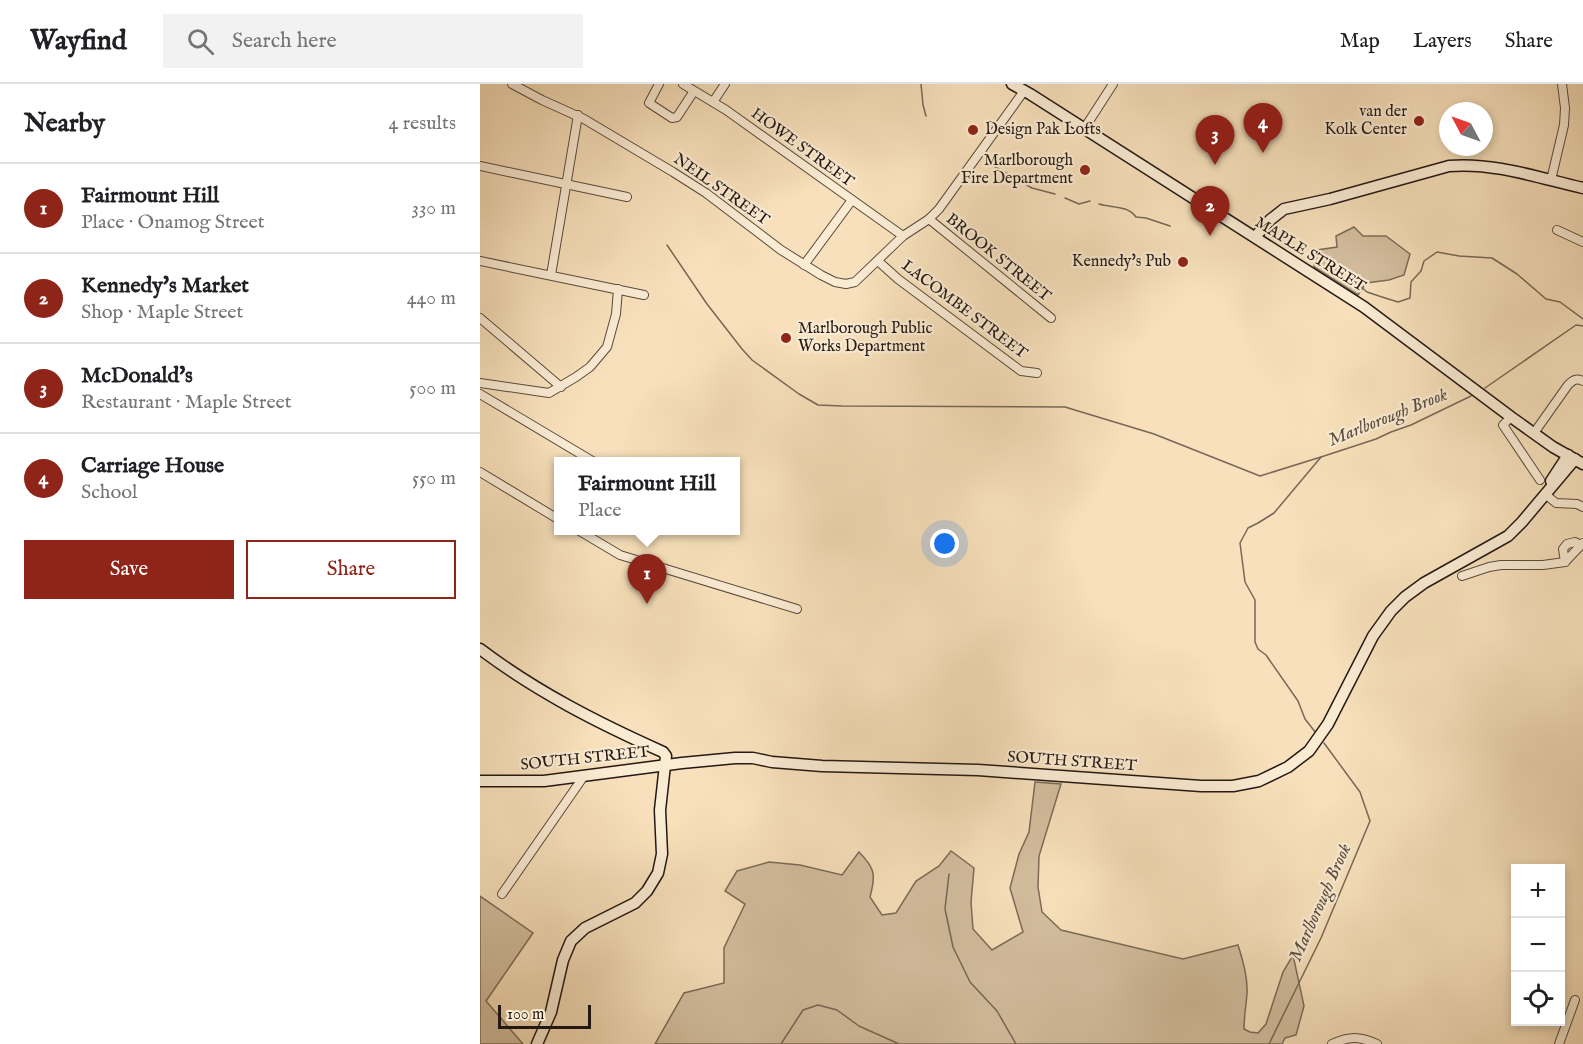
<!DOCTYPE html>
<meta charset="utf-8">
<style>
:root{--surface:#fff;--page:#f2f2f2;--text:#202124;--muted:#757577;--line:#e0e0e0;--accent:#8f2418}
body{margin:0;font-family:"IM FELL English",serif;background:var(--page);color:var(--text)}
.controls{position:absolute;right:18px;bottom:18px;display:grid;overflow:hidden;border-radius:0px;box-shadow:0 3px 9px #0003}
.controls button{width:54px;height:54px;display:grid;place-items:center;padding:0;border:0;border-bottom:2px solid var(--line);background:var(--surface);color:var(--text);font:30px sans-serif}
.compass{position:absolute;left:959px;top:18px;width:54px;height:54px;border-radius:50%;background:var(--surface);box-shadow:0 3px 9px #0003;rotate:311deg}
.scale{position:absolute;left:18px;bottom:15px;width:93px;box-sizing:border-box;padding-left:6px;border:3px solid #241813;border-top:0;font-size:16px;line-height:21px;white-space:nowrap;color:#241813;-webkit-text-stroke:4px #faebd3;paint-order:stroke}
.you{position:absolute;left:465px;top:460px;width:21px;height:21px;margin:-15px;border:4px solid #fff;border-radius:50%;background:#1a73e8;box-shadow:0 0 0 9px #1a73e833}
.badge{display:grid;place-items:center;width:39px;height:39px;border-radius:50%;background:var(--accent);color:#fff;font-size:20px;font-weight:700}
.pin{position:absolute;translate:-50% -50px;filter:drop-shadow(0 2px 3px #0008)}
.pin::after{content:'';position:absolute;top:32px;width:21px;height:18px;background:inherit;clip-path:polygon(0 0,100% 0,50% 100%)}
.popup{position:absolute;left:74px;top:373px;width:186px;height:78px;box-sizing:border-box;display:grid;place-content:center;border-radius:0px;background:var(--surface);filter:drop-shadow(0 2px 4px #0005);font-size:20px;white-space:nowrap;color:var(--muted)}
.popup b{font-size:22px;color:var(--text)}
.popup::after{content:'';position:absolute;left:50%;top:100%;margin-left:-12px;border:12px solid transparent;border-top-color:var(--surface)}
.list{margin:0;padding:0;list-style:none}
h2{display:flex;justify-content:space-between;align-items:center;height:78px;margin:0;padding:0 24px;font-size:26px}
h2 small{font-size:20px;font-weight:400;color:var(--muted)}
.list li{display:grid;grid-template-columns:39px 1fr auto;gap:18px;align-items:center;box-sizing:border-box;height:90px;padding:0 24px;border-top:2px solid var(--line)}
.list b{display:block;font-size:22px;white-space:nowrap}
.list p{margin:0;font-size:20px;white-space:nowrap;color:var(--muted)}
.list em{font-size:20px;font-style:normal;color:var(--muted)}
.actions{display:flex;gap:12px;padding:18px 24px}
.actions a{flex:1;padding:14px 0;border:2px solid var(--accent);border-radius:0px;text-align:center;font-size:21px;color:var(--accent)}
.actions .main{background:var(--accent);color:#fff}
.icon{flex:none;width:33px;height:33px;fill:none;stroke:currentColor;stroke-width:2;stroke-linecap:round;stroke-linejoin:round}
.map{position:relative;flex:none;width:1103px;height:960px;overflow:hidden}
header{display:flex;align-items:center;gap:36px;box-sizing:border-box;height:84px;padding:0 30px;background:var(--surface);border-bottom:2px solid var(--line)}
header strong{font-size:28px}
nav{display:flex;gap:33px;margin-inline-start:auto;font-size:21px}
.search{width:420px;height:54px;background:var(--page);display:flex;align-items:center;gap:15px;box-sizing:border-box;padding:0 21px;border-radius:0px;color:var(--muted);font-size:22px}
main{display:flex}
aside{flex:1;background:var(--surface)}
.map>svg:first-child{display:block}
.green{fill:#d3be9e;stroke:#7c6b58;stroke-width:1.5}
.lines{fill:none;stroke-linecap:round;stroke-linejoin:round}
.stream{stroke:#776756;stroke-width:1.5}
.street-casing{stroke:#594a3d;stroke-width:10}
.secondary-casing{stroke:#241813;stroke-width:13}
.street{stroke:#faebd3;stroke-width:8}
.secondary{stroke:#faebd3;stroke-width:10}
.poi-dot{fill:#8f2418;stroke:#faebd3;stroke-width:2}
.labels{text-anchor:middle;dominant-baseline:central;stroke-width:4.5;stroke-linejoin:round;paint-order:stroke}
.poi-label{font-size:16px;fill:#241813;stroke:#faebd3;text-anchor:end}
.street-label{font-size:16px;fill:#241813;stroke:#faebd3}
.water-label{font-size:18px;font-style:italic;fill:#5c4d3f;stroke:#faebd3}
</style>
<header>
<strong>Wayfind</strong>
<div class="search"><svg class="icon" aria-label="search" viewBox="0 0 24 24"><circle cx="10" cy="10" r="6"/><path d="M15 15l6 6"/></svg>Search here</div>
<nav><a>Map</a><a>Layers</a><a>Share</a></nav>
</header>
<main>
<aside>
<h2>Nearby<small>4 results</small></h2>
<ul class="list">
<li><span class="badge">1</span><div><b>Fairmount Hill</b><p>Place · Onamog Street</p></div><em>330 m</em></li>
<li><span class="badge">2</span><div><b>Kennedy's Market</b><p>Shop · Maple Street</p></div><em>440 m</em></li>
<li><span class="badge">3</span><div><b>McDonald's</b><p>Restaurant · Maple Street</p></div><em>500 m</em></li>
<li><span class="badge">4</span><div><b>Carriage House</b><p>School</p></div><em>550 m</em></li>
</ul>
<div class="actions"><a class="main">Save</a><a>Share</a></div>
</aside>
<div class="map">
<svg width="1103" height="960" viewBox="0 0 1103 960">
<rect width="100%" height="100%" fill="#f7e0bb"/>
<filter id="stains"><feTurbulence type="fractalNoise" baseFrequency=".00333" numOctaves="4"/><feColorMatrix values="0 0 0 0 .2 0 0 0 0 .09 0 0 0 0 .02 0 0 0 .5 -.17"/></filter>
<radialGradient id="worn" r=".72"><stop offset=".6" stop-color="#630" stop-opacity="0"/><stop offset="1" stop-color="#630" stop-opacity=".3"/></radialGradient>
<g class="green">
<path d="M874,143L883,152H906L930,170L924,191L909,196L886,199L878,211L834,183V176L837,166L857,163L856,152Z"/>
<path d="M555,698L581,700L559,772L558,803L562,828L581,846L703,875L758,861C763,876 768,893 767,910C766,922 764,933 764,945L770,948L778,949L786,940L803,888L813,871L824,922L816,951L805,954L802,960H175L204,909L244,899V864L265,820L245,807L257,787L289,778L320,781L362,791L379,768C395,784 396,791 390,813L402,831L416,829L436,797L459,782L471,767L494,784L491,818L493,845L512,866L543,848L530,804L539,770L549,748Z"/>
<path d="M0,812L53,849L6,917L43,960H0Z"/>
</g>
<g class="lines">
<g class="stream">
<path d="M441,0L443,21L446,32"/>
<path d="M505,77L552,104L575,110"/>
<path d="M585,114L599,120L610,117"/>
<path d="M619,120C632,124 647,121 656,133L666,134L690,142"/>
<path d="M187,161L227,220L262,265L272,276L319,310L338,321L362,322L585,323L674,350L780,392L841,373"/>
<path d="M862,185L864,193L873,196L887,208L902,213L918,218L930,214L931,198L941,187L944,177L957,168L979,172L1012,174L1037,190L1066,215L1080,218L1103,235"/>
<path d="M1005,304L1096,241L1103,242"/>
<path d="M836,649L825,635L818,617L786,571L778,565L775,558V516L765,498L760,459L768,444L778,439L794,429L841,373L896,355L911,348L931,341L991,312"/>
<path d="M469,790L465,825L473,863L490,898L517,927L536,960"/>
<path d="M301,960L323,926L338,921L357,926L379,942L419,960"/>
<path d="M789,960L841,854L890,737L880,708L844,659"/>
</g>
<defs>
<g id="street">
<path d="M32,0L62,16L104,35L193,88L226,109L301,166L341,191L355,198L366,200L375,198L423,152L449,135L459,125L544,7"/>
<path d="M179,0L169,19L192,34L197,33L214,7"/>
<path d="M203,0L246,26L423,152"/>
<path d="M233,18L245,0"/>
<path d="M604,45L633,0"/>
<path d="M0,82L147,113"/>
<path d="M1071,96L1084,41L1085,24L1082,0"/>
<path d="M449,135L571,234"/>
<path d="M1077,146L1103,158"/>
<path d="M0,177L164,211"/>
<path d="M398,177L418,195L541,287L557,289"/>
<path d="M324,181L372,116"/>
<path d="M71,191L98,31"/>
<path d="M0,234L81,303"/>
<path d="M0,299L69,309L96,293L110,283L127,263L136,230L138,205"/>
<path d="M0,310L114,378"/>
<path d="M1031,333L1023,341L1060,396"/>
<path d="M1054,349L1088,301C1093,296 1096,294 1103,297"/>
<path d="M0,388L78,435"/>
<path d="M1065,410L1076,419L1097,420L1103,423"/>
<path d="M98,446L140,471L317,525"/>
<path d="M1085,478L1083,465L1087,460L1095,458L1101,461"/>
<path d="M982,492L1009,483L1021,481H1063L1085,478L1103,459"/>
<path d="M22,810L104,692"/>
<path d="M852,960C870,952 879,952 897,960"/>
<path d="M1079,960L1095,916"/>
</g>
<g id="secondary">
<path d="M532,0L550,10L884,223L1031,333L1073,363L1103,380"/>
<path d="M775,153L790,136L804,125L850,115L969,82C1014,78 1059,94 1103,104"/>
<path d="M1071,397L1088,371"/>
<path d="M0,565C57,608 118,639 183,668L186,672L180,726L182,770L178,789L167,807L155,819L105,844L91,857L83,876L71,928L57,960"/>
<path d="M0,697H64L202,679L255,674H273L292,678L342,682L498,686L721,702H753L779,697L808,683L829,667L848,640L893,552L911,527L925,513L944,499L1028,452L1042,438L1095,375"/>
</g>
</defs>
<use href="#street" class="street-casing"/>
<use href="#secondary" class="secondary-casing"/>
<use href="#street" class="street"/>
<use href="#secondary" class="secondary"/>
</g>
<g class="poi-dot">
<circle cx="939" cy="37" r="6"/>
<circle cx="493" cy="46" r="6"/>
<circle cx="605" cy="86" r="6"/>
<circle cx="703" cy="178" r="6"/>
<circle cx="306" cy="254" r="6"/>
</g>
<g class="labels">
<g class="poi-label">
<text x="927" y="28">van der<tspan x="927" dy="18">Kolk Center</tspan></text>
<text x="505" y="46" text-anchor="start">Design Pak Lofts</text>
<text x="593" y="77">Marlborough<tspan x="593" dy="18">Fire Department</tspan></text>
<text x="691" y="178">Kennedy's Pub</text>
<text x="318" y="245" text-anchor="start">Marlborough Public<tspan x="318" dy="18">Works Department</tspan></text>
</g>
<g class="street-label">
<text transform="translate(322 64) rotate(36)">HOWE STREET</text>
<text transform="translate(241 106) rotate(35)">NEIL STREET</text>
<text transform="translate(830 171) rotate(32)">MAPLE STREET</text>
<text transform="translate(518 174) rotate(39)">BROOK STREET</text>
<text transform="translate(484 226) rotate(37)">LACOMBE STREET</text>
<text transform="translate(105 675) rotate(-6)">SOUTH STREET</text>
<text transform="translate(592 678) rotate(4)">SOUTH STREET</text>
</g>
<g class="water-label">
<text transform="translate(908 334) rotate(-22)">Marlborough Brook</text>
<text transform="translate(841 819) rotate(-66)">Marlborough Brook</text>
</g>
</g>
<rect width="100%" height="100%" filter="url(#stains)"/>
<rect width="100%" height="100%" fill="url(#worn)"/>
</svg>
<div class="controls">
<button>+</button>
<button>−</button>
<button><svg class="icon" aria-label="locate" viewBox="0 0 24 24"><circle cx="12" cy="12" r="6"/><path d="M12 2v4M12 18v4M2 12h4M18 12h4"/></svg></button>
</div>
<svg class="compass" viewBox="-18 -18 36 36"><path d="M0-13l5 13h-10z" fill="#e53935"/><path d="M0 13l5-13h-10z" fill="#757577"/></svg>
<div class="scale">100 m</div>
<div class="you"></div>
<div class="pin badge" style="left:167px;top:520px">1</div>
<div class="popup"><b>Fairmount Hill</b>Place</div>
<div class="pin badge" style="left:730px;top:152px">2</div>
<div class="pin badge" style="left:735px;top:81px">3</div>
<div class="pin badge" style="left:783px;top:69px">4</div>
</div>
</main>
